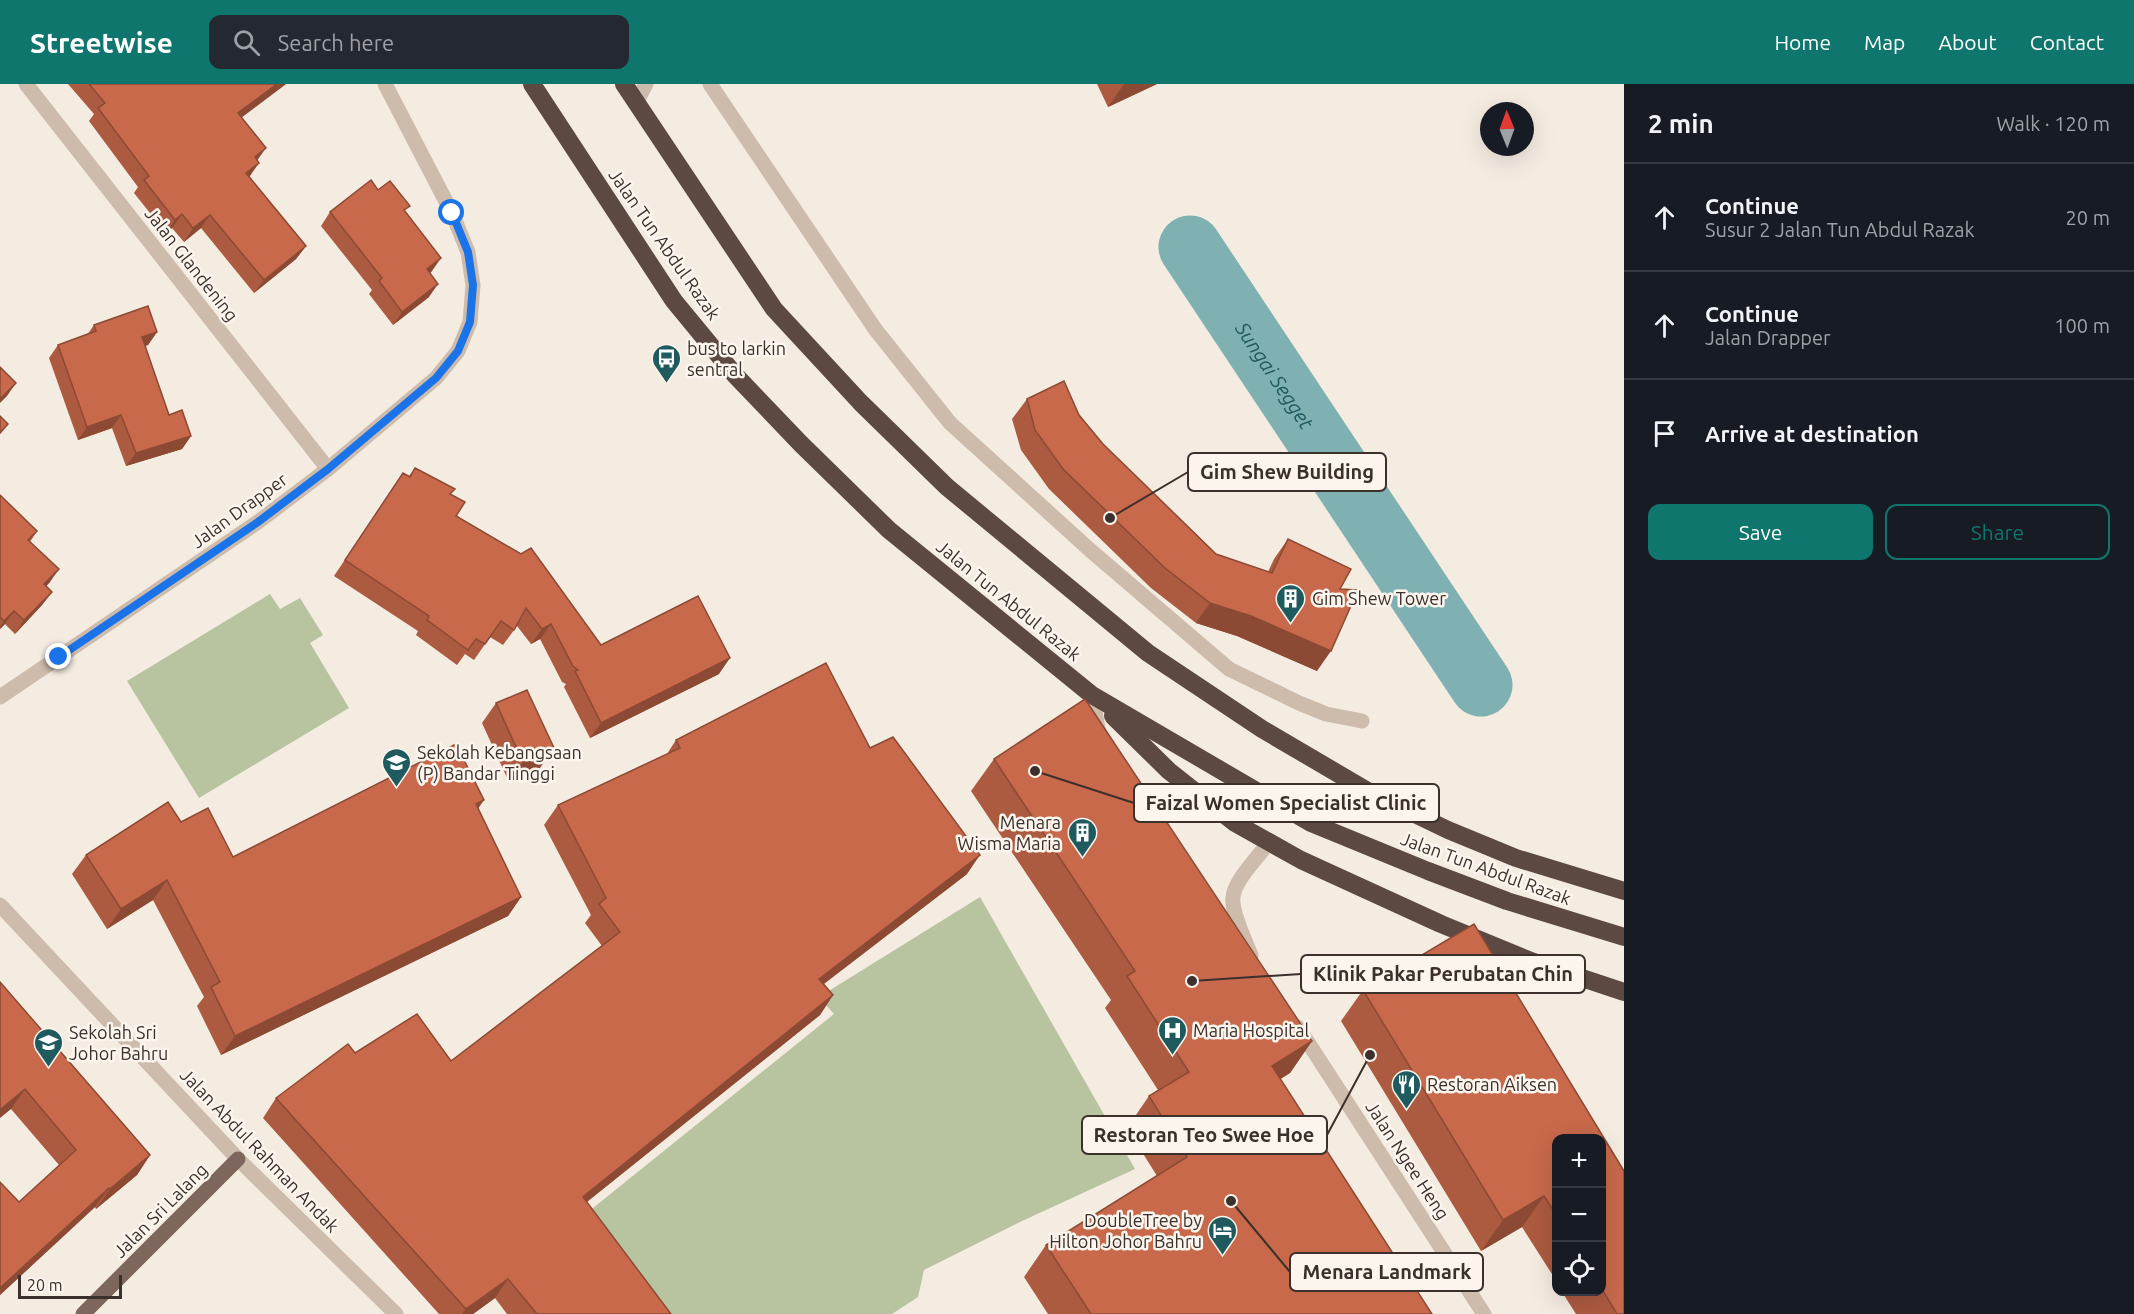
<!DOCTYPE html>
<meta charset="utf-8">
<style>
:root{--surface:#171b24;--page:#242831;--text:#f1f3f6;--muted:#9ea1a6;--line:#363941;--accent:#0f766e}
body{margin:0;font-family:Ubuntu,sans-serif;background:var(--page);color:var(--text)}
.controls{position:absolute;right:18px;bottom:18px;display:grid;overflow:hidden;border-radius:12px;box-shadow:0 6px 24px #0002}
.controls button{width:54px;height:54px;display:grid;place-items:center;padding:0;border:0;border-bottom:2px solid var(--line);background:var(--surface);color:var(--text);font:30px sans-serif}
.compass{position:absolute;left:1480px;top:18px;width:54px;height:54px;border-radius:50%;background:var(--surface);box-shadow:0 6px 24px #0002;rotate:359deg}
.scale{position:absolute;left:18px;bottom:15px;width:104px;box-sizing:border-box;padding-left:6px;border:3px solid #3b302b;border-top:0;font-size:16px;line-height:21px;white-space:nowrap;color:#3b302b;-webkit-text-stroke:4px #fbf5ee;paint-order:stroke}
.stop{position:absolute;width:18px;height:18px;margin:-14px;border:4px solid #1a73e8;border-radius:50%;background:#fff}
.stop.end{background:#1a73e8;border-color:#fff;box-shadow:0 2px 6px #0008}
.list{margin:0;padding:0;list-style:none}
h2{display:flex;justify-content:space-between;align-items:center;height:78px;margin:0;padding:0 24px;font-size:26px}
h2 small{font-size:20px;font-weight:400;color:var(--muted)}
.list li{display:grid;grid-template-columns:39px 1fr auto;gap:18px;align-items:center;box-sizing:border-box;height:108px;padding:0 24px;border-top:2px solid var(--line)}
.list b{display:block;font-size:22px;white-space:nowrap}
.list p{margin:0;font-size:20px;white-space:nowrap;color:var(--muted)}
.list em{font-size:20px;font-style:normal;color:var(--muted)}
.actions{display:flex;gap:12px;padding:18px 24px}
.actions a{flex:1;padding:14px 0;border:2px solid var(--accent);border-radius:12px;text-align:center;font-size:21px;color:var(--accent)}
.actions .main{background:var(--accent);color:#fff}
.icon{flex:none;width:33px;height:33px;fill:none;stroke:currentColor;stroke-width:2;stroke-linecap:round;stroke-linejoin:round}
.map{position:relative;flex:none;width:1624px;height:1230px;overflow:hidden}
header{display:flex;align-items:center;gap:36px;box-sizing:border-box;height:84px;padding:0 30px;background:var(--accent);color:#fff}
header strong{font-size:28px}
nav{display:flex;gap:33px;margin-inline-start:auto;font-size:21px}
.search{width:420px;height:54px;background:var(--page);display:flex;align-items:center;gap:15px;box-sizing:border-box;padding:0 21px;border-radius:12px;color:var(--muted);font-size:22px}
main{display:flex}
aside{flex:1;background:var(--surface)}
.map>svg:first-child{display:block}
.green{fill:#b8c4a0}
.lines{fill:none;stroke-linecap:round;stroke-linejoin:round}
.river{stroke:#7fb0b2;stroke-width:63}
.minor{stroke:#cdbbac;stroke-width:15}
.major{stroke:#7d675c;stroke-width:15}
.highway{stroke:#5c4a42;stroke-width:18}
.wall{fill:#ac5a40}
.shaded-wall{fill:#8c4a34}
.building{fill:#c8694b;stroke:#8c4a34;stroke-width:1.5}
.route{stroke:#1a73e8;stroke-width:8}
.labels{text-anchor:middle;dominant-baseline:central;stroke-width:5;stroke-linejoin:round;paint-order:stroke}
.street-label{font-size:18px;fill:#3b302b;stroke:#fbf5ee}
.poi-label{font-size:18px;fill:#3b302b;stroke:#fbf5ee;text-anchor:start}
.water-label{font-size:20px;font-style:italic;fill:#1f5a5e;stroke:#fbf5ee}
.leader{fill:none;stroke:#3b302b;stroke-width:2}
.callout-dot{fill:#3b302b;stroke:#fbf5ee;stroke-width:2}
.callout{fill:#fbf5ee;stroke:#3b302b;stroke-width:2}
.callout-label{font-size:20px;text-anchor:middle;font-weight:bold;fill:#3b302b}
</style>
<header>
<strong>Streetwise</strong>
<div class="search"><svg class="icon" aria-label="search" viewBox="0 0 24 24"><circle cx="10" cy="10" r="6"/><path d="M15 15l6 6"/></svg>Search here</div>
<nav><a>Home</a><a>Map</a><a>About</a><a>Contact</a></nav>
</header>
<main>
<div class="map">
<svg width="1624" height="1230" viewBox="0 0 1624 1230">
<rect width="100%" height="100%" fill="#f4ebe1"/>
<g class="green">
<path d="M270,510L280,525L300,514L323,551L310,559L349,624L199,714L127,597Z"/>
<path d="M980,813L1135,1085L1022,1137L924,1186L918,1213L892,1230H664L583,1132L834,930L819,913Z"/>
</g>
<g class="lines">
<path class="river" id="s1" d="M1190,163L1481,601"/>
<g class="minor">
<path d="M26,0L328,385"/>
<path d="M710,0L875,245L950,339L1090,466L1229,585L1299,619L1326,630L1362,637"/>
<path d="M636,19L646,0"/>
<path d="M1092,611L1099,650"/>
<path d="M0,613L258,438L328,385L436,294L458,267L470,238L473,201L468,168L452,129L385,0"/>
<path d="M0,821L238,1075L396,1230"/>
<path d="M1251,871C1245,856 1231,828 1233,813C1234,797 1259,772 1269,758"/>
<path d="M1298,943L1484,1230"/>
</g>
<path class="major" d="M83,1230L238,1075"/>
<g class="highway">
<path d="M532,0L674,217L735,291L801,360L889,446L1092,611L1311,739L1428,787L1507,817L1624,853"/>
<path d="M624,0L774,225L861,319L947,403L1148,569L1262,645L1371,709L1448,746L1516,774L1624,807"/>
<path d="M1113,632L1169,687L1235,739L1301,776L1441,840L1531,877L1624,908"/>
</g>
</g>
<g class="wall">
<path d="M68,0H286L241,33L257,76L249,93L306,162L296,175L254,209L201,144L184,158L172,144L166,149L134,109L138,103L89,37L94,30Z"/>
<path d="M1097,0H1157L1108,23Z"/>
<path d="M378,106L406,128L432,187L430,189L429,213L393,241L369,210L372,206L321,142L330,128Z"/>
<path d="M94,241L157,248L148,261L145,262L169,331L191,352L182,365L126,382L112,344L78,356L49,274L58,261L87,251Z"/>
<path d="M1027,315L1079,331L1103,360L1216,470L1268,488L1274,475L1288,455L1340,505L1317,587L1237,552L1196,539L1151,504L1049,405L1021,366L1012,335Z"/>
<path d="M415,384L451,411L456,432L601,561L719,590L590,654L564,603L566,600L562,598L540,555L531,560L517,542L503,561L490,553L474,576L465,570L457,581L416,551L418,547L334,492L403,389L409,392Z"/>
<path d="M0,411L37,447L30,458L50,498L46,502L52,508L42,521L15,550L5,540L0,545Z"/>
<path d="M496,619L540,684L509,698L482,639Z"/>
<path d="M676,656L870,664L967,790L824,900L833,911L820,931L587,1118L671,1230H507L495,1214L473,1230H439L263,1034L276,1014L355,969L451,977L602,862L585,839L591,831L544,741L558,721L667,670Z"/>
<path d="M994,675L1312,957L1290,989L1280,995L1432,1230H1048L1024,1193L1046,1161L1157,1092L1127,1044L1149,1012L1158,1006L1105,924L1111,916L971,707Z"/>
<path d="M478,724L521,813L508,832L221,971L197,922L204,913L153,816L107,845L72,790L86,771L233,773Z"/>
<path d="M1474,840L1624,1087V1230H1576L1562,1208H1602V1054H1557V1198L1522,1143L1481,1167L1341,937L1363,906Z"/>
<path d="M0,898L150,1071L137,1091L96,1125L95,1123L0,1211V1098L19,1118L59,1081L11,1025Z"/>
</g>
<g class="shaded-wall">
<path d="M277,0H286L229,43L238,29Z"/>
<path d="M1124,0H1157L1108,23Z"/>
<path d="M266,64L256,78L255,73Z"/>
<path d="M259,79L250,92L237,102L246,89Z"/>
<path d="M182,130L172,144L166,149L175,136Z"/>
<path d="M210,131L201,144L184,158L193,144Z"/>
<path d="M306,162L296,175L254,209L264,196Z"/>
<path d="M441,174L432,187L418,199L427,185Z"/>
<path d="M438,200L429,213L393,241L402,228Z"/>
<path d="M157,248L148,261L132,267L142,253Z"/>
<path d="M16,299L7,312L0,319V315Z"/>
<path d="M121,331L112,344L78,356L87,343Z"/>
<path d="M191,352L182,365L126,382L136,369Z"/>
<path d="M59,485L50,498L35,514L44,500Z"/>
<path d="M52,508L42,521L15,550L24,536Z"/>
<path d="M1210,519L1251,532L1331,567L1317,587L1237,552L1196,539Z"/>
<path d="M14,527L5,540L0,545V543L4,537Z"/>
<path d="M551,540L540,555L531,560L542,545Z"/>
<path d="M730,574L719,590L590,654L601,639Z"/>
<path d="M554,664L540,684L509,698L523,678Z"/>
<path d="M484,716L471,735L476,720Z"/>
<path d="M980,771L967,790L805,914L819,895Z"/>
<path d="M167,796L153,816L107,845L121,825Z"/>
<path d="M521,813L508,832L221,971L235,952Z"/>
<path d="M833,911L820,931L569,1132L583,1113Z"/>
<path d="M1312,957L1290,989L1250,1014L1272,982Z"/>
<path d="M25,1005L11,1025L0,1034V1026Z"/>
<path d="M150,1071L137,1091L96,1125L110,1105Z"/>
<path d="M109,1104L95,1123L0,1211V1204Z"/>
<path d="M1544,1112L1522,1143L1481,1167L1503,1136Z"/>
<path d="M508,1195L495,1214L473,1230H462L466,1225Z"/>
</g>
<g class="building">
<path d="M89,0H277L238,29L266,64L255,73L259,79L246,89L306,162L264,196L210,131L193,144L182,130L175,136L144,96L149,92L98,24L105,19Z"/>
<path d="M371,96L378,106L390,97L410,122L404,126L441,174L427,185L438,200L402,228L379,197L382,194L330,128Z"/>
<path d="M148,222L157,248L142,253L169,331L182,326L191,352L136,369L121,331L87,343L58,261L96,247L94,241Z"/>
<path d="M0,283L16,299L0,315Z"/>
<path d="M1064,297L1079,331L1103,360L1216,470L1272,489L1288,455L1351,485L1340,505L1358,506L1331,567L1251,532L1210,519L1165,484L1063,385L1035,346L1027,315Z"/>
<path d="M0,332L8,340L0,349Z"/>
<path d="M415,384L455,405L450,410L465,418L456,432L521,470L531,464L601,561L698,512L730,574L601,639L575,587L578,586L573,582L551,540L542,545L526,524L514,546L501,537L485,560L476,555L468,566L427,536L429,532L345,476L403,389L410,393Z"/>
<path d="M0,411L37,447L28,456L59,485L44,500L52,508L24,536L14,527L4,537L0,533Z"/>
<path d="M826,579L870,664L893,653L980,771L819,895L833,911L583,1113L671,1230H537L508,1195L466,1225L276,1014L348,960L355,969L417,930L451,977L620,848L599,820L606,814L558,721L680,664L676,656Z"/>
<path d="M527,606L554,664L523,678L496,619Z"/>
<path d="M1085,615L1312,957L1272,982L1432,1230H1091L1046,1161L1187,1073L1149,1012L1189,988L1127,892L1135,887L994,675Z"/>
<path d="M456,660L484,716L476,720L521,813L235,952L211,903L220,898L167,796L121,825L86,771L168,718L181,738L208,724L233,773Z"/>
<path d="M1474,840L1624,1087V1230H1617L1602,1205V1054H1557V1132L1544,1112L1503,1136L1363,906Z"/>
<path d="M0,898L150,1071L110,1105L109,1104L0,1204V1098L19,1118L76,1066L25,1005L0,1026Z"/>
</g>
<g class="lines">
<path class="route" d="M59,573L258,438L328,385L436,294L458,267L470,238L473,201L468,168L452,129"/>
</g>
<defs>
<symbol id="bus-pin" viewBox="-11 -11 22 30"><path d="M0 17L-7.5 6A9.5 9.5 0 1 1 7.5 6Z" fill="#1f5a5e" stroke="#fbf5ee"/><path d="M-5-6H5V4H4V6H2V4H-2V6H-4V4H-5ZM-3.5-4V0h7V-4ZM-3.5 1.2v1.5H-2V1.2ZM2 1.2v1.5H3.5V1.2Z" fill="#fff"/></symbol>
<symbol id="building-pin" viewBox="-11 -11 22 30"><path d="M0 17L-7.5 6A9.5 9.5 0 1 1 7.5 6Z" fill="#1f5a5e" stroke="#fbf5ee"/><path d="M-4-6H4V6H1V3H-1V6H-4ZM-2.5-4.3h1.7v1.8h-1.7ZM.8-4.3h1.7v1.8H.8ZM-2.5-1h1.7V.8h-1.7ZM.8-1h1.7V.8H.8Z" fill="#fff"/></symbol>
<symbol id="school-pin" viewBox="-11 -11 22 30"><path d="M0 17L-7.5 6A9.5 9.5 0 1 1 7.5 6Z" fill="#1f5a5e" stroke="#fbf5ee"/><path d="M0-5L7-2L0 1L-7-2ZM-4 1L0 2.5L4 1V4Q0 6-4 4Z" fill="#fff"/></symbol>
<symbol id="hospital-pin" viewBox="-11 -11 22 30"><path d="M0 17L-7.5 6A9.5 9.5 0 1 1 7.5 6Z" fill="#1f5a5e" stroke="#fbf5ee"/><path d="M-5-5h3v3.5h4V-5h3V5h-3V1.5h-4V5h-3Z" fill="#fff"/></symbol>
<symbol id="restaurant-pin" viewBox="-11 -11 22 30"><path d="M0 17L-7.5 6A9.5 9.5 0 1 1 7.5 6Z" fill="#1f5a5e" stroke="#fbf5ee"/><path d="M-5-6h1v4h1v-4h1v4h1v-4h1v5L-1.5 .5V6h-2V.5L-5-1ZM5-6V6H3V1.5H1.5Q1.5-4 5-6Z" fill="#fff"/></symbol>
<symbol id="hotel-pin" viewBox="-11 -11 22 30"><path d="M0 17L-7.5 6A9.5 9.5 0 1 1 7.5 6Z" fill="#1f5a5e" stroke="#fbf5ee"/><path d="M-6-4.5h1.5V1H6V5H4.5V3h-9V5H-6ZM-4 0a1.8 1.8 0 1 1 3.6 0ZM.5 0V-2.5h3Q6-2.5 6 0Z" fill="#fff"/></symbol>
</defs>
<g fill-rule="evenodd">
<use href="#bus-pin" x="650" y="258" width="33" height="45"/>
<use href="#building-pin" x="1274" y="498" width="33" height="45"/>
<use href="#school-pin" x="380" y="662" width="33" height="45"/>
<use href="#building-pin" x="1066" y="732" width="33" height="45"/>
<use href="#hospital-pin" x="1156" y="930" width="33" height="45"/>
<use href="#school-pin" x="32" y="942" width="33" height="45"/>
<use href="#restaurant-pin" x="1390" y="984" width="33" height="45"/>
<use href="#hotel-pin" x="1206" y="1130" width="33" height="45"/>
</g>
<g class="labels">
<g class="street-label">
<text transform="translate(665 160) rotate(55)">Jalan Tun Abdul Razak</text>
<text transform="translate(192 180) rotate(52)">Jalan Glandening</text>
<text transform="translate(239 426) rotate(-36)">Jalan Drapper</text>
<text transform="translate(1009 516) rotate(39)">Jalan Tun Abdul Razak</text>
<text transform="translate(1486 784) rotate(20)">Jalan Tun Abdul Razak</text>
<text transform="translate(260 1066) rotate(46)">Jalan Abdul Rahman Andak</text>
<text transform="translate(1408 1076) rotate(57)">Jalan Ngee Heng</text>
<text transform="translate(160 1126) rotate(-45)">Jalan Sri Lalang</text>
</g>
<g class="poi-label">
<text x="687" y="264">bus to larkin<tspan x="687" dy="21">sentral</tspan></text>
<text x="1312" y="514">Gim Shew Tower</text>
<text x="417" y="668">Sekolah Kebangsaan<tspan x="417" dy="21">(P) Bandar Tinggi</tspan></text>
<text x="1061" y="738" text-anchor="end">Menara<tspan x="1061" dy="21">Wisma Maria</tspan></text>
<text x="1193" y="946">Maria Hospital</text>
<text x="69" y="948">Sekolah Sri<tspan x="69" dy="21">Johor Bahru</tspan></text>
<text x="1427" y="1000">Restoran Aiksen</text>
<text x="1202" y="1136" text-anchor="end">DoubleTree by<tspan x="1202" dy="21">Hilton Johor Bahru</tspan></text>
</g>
<g class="water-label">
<text stroke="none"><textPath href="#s1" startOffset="154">Sungai Segget</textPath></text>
</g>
</g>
<path class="leader" d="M1110 434L1188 388M1035 687L1134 719M1192 897L1301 890M1370 971L1327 1051M1231 1117L1290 1188"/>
<g class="callout-dot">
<circle cx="1110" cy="434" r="6"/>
<circle cx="1035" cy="687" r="6"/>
<circle cx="1192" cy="897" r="6"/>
<circle cx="1370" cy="971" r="6"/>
<circle cx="1231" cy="1117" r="6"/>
</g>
<g class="callout">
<rect x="1188" y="369" width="198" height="38" rx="6"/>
<rect x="1134" y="700" width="305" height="38" rx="6"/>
<rect x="1301" y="871" width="284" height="38" rx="6"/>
<rect x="1082" y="1032" width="245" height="38" rx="6"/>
<rect x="1290" y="1169" width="193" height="38" rx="6"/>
</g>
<g class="callout-label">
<text x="1287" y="395">Gim Shew Building</text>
<text x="1286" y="726">Faizal Women Specialist Clinic</text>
<text x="1443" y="897">Klinik Pakar Perubatan Chin</text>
<text x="1204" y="1058">Restoran Teo Swee Hoe</text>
<text x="1387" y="1195">Menara Landmark</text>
</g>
</svg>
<div class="controls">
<button>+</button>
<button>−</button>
<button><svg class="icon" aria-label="locate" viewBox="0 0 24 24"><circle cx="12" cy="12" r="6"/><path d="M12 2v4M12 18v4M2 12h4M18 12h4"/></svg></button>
</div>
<svg class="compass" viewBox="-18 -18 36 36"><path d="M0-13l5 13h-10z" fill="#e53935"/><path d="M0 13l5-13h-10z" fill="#9ea1a6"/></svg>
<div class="scale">20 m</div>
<div class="stop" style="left:452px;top:129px"></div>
<div class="stop end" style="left:59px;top:573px"></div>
</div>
<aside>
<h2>2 min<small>Walk · 120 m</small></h2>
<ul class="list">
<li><svg class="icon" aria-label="ahead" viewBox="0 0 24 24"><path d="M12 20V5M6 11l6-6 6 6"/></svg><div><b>Continue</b><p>Susur 2 Jalan Tun Abdul Razak</p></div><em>20 m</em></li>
<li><svg class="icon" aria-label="ahead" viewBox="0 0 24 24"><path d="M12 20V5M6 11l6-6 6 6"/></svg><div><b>Continue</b><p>Jalan Drapper</p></div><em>100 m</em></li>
<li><svg class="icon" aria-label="arrive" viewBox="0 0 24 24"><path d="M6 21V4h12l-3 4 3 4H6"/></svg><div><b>Arrive at destination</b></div></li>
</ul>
<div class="actions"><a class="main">Save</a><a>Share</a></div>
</aside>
</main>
